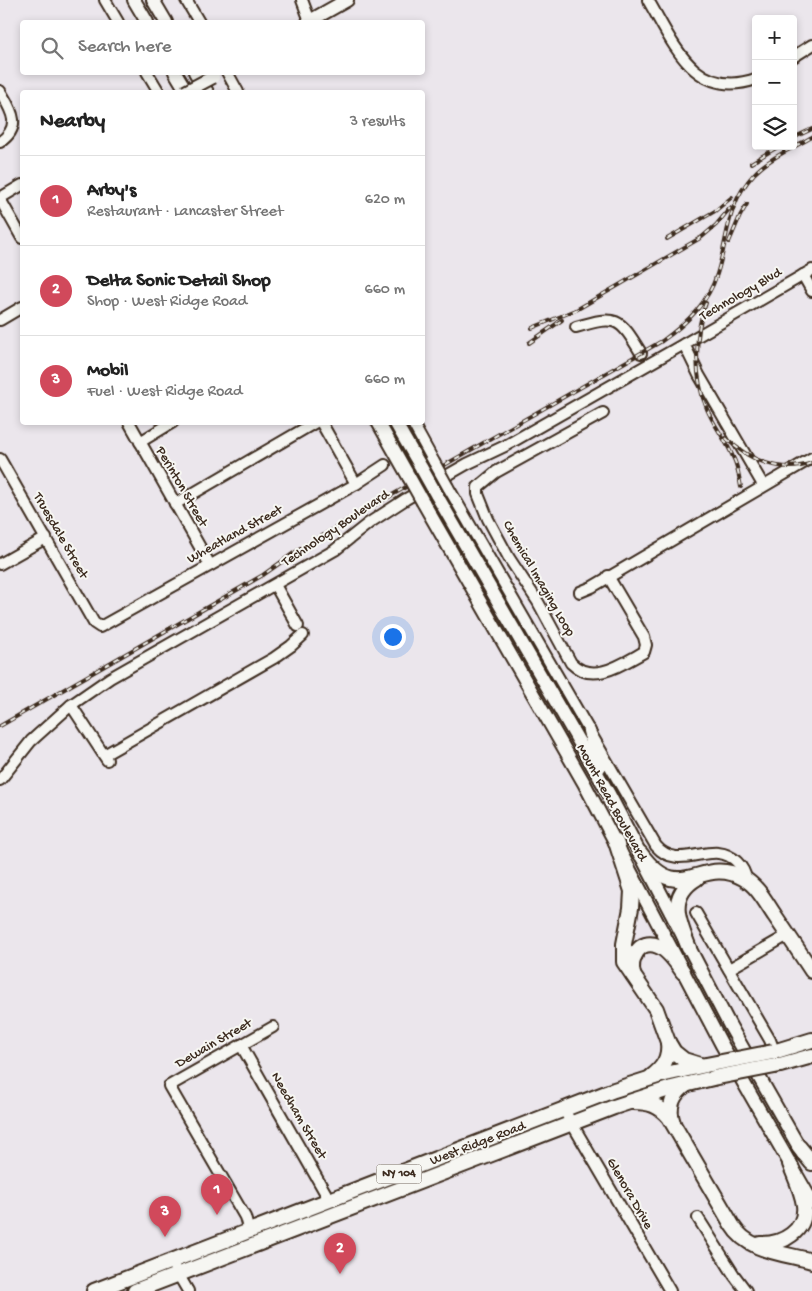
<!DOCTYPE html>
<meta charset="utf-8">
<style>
:root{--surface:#fff;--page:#f2f2f2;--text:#222;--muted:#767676;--line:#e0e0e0;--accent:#d1495b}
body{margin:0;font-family:"Gochi Hand",sans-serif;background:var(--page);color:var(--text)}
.controls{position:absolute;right:15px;top:15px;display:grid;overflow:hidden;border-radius:5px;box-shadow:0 2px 8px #0003}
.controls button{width:45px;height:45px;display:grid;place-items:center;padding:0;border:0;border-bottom:1px solid var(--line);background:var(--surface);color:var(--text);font:25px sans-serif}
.you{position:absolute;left:392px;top:636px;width:18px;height:18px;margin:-12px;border:4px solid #fff;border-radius:50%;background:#1a73e8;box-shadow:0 0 0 8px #1a73e833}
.badge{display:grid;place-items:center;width:32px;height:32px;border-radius:50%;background:var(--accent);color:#fff;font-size:16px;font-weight:700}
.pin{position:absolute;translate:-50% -41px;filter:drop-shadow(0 1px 2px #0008)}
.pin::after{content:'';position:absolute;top:26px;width:18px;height:15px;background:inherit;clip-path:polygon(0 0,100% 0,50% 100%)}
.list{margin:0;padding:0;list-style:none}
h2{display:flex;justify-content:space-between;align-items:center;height:65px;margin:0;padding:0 20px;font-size:21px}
h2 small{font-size:16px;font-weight:400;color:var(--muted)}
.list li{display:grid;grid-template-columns:32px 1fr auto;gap:15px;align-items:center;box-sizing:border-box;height:90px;padding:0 20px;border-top:1px solid var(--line)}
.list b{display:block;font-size:19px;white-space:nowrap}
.list p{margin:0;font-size:16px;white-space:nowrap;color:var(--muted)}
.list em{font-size:16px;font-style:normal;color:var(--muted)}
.icon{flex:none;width:28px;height:28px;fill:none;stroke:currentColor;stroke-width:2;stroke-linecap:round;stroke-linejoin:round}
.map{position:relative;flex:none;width:812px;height:1291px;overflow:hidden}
.search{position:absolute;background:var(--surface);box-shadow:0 2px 8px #0003;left:20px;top:20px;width:405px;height:55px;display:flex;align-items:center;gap:12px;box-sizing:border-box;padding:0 18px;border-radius:5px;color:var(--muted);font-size:19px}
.panel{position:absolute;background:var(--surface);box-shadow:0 2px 8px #0003;left:20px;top:90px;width:405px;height:335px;border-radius:5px}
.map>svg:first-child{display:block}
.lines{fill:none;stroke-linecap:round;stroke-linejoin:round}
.minor-casing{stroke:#3b2a1e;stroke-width:14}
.major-casing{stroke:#3b2a1e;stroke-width:16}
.highway-casing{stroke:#3b2a1e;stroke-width:18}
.minor{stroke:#f6f6f2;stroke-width:10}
.major{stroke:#f6f6f2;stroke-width:12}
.highway{stroke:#f6f6f2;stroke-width:14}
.rail-casing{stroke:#3b2a1e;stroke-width:4}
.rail{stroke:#f6f6f2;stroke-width:2;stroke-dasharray:5.5;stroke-linecap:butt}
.minor-bridge-casing{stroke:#3b2a1e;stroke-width:14;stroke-linecap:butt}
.major-bridge-casing{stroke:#3b2a1e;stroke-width:16;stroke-linecap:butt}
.highway-bridge-casing{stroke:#3b2a1e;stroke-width:18;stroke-linecap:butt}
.minor-bridge{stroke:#f6f6f2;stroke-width:10}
.major-bridge{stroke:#f6f6f2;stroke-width:12}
.highway-bridge{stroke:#f6f6f2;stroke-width:14}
.labels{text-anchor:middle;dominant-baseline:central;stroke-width:4;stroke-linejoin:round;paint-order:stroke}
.shield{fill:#f6f6f2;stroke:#73675e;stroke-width:1}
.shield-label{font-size:12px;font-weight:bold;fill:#3b2a1e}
.street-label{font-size:14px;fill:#3b2a1e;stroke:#f6f6f2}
</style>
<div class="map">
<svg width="812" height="1291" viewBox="0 0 812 1291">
<rect width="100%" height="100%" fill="#ebe6ec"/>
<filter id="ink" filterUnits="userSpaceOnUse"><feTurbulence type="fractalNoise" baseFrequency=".02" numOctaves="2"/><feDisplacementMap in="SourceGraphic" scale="10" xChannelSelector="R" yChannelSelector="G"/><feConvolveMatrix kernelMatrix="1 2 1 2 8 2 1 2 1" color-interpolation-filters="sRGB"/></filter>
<g filter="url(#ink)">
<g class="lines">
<defs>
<g id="minor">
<path d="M105,0L118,22"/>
<path d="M186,0L199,22"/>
<path d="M302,0L310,21"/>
<path d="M648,0C674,44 694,100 756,79"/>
<path d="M793,57L812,45"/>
<path d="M147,72L159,92"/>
<path d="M227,72L238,92"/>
<path d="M0,91C11,110 23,126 0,142"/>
<path d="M0,198L22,185"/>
<path d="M0,199L22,238"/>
<path d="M803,275L812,291"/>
<path d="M0,320L22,307"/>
<path d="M576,327C617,315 619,317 641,353"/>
<path d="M684,344L699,375L763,485"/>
<path d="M603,413L496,472L478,487V494L488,519L509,558L538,602L571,663C593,685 622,664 644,652L646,645L644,637L608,576"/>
<path d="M129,422L210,565"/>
<path d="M321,422L356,484"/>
<path d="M412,422L434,462"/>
<path d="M140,442L173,422"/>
<path d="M0,459L94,623L100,627L356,484L385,465"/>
<path d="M448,487L656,846C680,874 713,837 737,862C742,867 745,872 746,879"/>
<path d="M175,504L316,422"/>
<path d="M0,564L46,538"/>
<path d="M275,585L298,626"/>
<path d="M580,592L592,587L812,458"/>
<path d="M71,705L107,760"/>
<path d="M104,755L274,658L291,646L303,635"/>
<path d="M0,780L31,741L71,705L110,678L335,550L369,523L406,499L467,464L505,446L684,344L812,270"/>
<path d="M696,913L770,1040L774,1051"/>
<path d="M729,969L788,935"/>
<path d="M241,1045L330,1201"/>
<path d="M564,1110L670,1291"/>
<path d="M698,1218L734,1275L746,1291"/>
<path d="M249,1232L245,1217L169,1086L273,1027"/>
<path d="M171,1262L188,1291"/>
</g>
<g id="major">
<path d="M134,0L147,22"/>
<path d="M153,0L166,22"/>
<path d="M308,22L347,0"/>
<path d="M175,72L187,92"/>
<path d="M195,72L207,92"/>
<path d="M378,422L409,477"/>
<path d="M395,422L422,469"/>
<path d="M436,494L609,794L730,1026L803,1154"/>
<path d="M423,502L584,783L722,1045L812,1202"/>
<path d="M589,731L599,768"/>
</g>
<g id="highway">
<path d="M616,842L632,891L631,908L624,944V962L656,1009L668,1042L674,1052L684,1060L700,1065"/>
<path d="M640,853C681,909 700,854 743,878C758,886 766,903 775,916C788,935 800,953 812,971"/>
<path d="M689,948C678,921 667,896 697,878"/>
<path d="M633,975C629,959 639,938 658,946C668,950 677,963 683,972"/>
<path d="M773,1052L812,1040"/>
<path d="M780,1065L812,1056"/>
<path d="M651,1077C663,1068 670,1058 668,1042"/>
<path d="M633,1102C649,1102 659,1105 669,1117L732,1225C748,1252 785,1253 812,1261"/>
<path d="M673,1123C667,1106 673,1094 687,1084"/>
<path d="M799,1147L812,1163"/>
<path d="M760,1244C782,1245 807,1231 804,1205C802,1191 795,1177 790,1164"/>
<path d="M94,1291L614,1090L661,1075L706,1065"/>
<path d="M135,1291L614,1107L672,1088L713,1078"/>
</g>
</defs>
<use href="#minor" class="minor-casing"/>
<use href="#major" class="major-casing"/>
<use href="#highway" class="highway-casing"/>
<use href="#minor" class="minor"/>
<use href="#major" class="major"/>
<use href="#highway" class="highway"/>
<defs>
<g id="rail">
<path d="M793,138L812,129"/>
<path d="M751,163L779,146"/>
<path d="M667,239L715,211L732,197"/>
<path d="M729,242L740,216L747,204"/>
<path d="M706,303C694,333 694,379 707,409C714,426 726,440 733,457C738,466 739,477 741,487"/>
<path d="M532,328L576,310L702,237L716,225L730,208"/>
<path d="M529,343L562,320"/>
<path d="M726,438C748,460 781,474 812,463"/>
<path d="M0,726L263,575L294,553L357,515L662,341C687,323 708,303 717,274C729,237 725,206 754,174C769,158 793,148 812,137"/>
</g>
</defs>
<use href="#rail" class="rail-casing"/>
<use href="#rail" class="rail"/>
<defs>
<path id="minor-bridge" d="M434,462L448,487"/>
<g id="major-bridge">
<path d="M185,92L213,77"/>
<path d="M422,469L436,494"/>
<path d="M409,477L423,502"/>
</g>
<g id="highway-bridge">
<path d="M706,1065L773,1052"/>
<path d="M713,1078L780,1065"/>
</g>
</defs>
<use href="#minor-bridge" class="minor-bridge-casing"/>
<use href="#major-bridge" class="major-bridge-casing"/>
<use href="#highway-bridge" class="highway-bridge-casing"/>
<use href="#minor-bridge" class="minor-bridge"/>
<use href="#major-bridge" class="major-bridge"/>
<use href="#highway-bridge" class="highway-bridge"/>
</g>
</g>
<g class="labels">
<rect class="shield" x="376.5" y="1164.5" width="45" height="19" rx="4"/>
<g class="shield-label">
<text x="399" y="1174">NY 104</text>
</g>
<g class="street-label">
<text transform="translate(741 295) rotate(-30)">Technology Blvd</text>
<text transform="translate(181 487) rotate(60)">Perinton Street</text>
<text transform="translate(336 529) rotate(-34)">Technology Boulevard</text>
<text transform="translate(235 535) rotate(-29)">Wheatland Street</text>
<text transform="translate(60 536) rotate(60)">Truesdale Street</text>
<text transform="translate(538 579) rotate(60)">Chemical Imaging Loop</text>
<text transform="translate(611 803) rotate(61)">Mount Read Boulevard</text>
<text transform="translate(214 1044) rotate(-30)">Dewain Street</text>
<text transform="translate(298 1116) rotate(60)">Needham Street</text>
<text transform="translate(478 1144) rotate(-21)">West Ridge Road</text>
<text transform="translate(629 1194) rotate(60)">Glenora Drive</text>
</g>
</g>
</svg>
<div class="controls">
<button>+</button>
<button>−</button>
<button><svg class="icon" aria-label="layers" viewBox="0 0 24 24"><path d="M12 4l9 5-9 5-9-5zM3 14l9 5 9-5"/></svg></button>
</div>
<div class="you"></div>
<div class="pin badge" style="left:217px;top:1215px">1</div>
<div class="pin badge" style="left:340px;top:1274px">2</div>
<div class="pin badge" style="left:165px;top:1237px">3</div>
<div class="search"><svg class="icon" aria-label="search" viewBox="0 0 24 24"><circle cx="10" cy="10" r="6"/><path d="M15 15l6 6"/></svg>Search here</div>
<section class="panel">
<h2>Nearby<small>3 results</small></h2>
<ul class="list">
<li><span class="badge">1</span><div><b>Arby's</b><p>Restaurant · Lancaster Street</p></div><em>620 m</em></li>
<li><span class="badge">2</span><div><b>Delta Sonic Detail Shop</b><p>Shop · West Ridge Road</p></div><em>660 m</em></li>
<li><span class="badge">3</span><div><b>Mobil</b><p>Fuel · West Ridge Road</p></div><em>660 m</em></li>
</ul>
</section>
</div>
